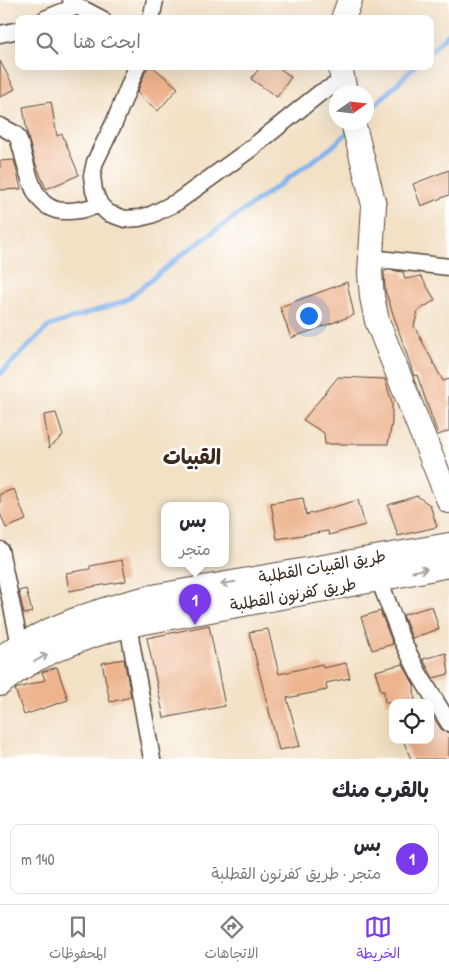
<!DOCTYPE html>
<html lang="ar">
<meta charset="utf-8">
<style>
:root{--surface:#fff;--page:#f7f7f7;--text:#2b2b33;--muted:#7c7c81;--line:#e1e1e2;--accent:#7c3aed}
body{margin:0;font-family:"Patrick Hand","Playpen Sans Arabic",sans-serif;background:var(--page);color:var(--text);direction:rtl}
.controls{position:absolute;right:15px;bottom:15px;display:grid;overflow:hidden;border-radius:10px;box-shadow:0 5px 20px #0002}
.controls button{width:45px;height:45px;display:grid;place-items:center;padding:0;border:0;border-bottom:1px solid var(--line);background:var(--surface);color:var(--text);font:25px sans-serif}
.compass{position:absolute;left:329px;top:85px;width:45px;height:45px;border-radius:50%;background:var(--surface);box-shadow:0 5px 20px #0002;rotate:76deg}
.you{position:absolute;left:308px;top:315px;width:18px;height:18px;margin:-12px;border:4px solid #fff;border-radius:50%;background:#1a73e8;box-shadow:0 0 0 8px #1a73e833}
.badge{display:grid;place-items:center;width:32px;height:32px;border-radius:50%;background:var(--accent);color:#fff;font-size:16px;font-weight:700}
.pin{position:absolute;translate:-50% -41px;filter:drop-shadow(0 1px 2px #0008)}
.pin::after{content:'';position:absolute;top:26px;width:18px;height:15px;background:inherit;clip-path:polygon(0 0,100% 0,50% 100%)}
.popup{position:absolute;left:161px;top:502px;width:68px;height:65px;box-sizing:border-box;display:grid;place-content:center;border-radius:10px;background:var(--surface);filter:drop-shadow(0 1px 4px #0005);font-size:16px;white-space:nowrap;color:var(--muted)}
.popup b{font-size:19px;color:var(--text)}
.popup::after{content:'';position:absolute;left:50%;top:100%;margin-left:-10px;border:10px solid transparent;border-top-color:var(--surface)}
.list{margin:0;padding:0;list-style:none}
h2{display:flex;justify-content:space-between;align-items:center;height:65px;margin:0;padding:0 20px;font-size:21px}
h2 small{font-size:16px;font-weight:400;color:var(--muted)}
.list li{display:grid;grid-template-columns:32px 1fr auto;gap:15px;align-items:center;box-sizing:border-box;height:70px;margin:0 10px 10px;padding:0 10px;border:1px solid var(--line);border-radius:10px}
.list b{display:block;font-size:19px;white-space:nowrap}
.list p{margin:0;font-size:16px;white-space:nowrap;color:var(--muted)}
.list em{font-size:16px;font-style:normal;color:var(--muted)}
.icon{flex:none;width:28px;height:28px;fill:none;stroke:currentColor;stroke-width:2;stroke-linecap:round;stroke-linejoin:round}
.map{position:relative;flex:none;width:449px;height:759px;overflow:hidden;direction:ltr}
.search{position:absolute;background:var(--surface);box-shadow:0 5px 20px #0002;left:15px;right:15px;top:15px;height:55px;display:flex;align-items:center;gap:12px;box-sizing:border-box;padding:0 18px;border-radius:10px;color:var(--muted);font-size:19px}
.sheet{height:145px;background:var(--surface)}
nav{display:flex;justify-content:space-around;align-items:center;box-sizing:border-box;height:70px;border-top:1px solid var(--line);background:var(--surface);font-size:14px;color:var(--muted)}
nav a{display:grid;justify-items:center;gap:2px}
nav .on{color:var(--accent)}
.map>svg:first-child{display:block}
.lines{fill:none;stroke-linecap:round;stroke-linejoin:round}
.stream{stroke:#81b3ed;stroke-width:5}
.building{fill:#edb48e}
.street-casing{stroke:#574537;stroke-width:19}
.secondary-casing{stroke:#574537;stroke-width:26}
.street{stroke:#fff;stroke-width:16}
.secondary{stroke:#fff;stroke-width:24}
.oneway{stroke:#a79f9a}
.labels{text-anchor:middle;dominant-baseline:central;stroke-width:5;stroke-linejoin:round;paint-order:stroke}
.street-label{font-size:16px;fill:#3b2a1e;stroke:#fff}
.district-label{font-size:21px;font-weight:bold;fill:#3b2a1e;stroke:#fff}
</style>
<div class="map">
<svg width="449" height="759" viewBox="0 0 449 759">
<rect width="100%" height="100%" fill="#fff"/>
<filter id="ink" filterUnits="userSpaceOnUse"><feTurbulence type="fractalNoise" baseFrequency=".02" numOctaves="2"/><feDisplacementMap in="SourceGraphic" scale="10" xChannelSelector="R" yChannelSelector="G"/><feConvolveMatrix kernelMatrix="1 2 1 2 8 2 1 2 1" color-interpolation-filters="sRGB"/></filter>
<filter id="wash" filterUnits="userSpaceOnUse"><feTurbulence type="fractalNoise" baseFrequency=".0096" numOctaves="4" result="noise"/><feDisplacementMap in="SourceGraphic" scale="20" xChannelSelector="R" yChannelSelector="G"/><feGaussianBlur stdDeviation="1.12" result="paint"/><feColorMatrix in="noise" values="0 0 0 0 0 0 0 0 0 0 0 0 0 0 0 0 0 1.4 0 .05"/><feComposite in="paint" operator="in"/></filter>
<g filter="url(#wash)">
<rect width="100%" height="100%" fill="#f3e1c6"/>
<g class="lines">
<g class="stream">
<path d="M430,52L449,33"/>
<path d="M366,114L415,66"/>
<path d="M0,374L49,326L125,301L183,254L332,147L348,132"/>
</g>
</g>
<g id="blocks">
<g class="building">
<path d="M0,61L15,89L0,97Z"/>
<path d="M150,66H152L178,88L158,111L137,93L146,70Z"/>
<path d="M261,66H277L291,77L277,97L251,79Z"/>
<path d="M51,102L57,136L62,134L79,175L46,189L35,162L28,138L23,107Z"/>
<path d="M14,160L21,189L0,190V161Z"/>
<path d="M449,170V195L421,206L413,184Z"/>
<path d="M389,270L403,272L405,279L421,276L435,300L418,311L414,326L443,381L449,379V431L438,435L417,375L414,376L385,290L384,271Z"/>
<path d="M347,282L354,315L291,338L280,307Z"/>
<path d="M338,377L385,379L392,403V423L388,444H325L324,433L303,420Z"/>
<path d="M56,413L63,436L49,448L44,415Z"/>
<path d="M14,489L26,520L6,528L0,513V494Z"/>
<path d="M417,496L430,505L437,527L398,536L388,505Z"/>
<path d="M303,498L306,515L358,500L365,525L329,535L328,531L277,539L271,503Z"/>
<path d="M122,560L126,581L69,591L66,573L90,569V566Z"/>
<path d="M26,589L32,612L24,614L19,591Z"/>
<path d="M432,606L439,629L412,638L403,615Z"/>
<path d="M380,611L393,644L372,650L361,617Z"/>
<path d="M209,625L225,706L164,718L147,638Z"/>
<path d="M268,629L279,674L322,664L323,668L346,663L350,678L326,683L327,690L287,698L300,746L279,750L249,632Z"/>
<path d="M446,653L449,674L433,678L423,659Z"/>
<path d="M124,659L131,697L110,702L102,663Z"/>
<path d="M403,664L414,685L415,703H385L384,691H381L375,671Z"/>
<path d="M57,667L68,700L24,715L15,689L45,680L42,672Z"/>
<path d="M430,713L441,729L449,733V759H411L403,740H430Z"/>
</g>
</g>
</g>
<g filter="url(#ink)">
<use href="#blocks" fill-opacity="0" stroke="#574537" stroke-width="1"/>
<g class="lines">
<defs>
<g id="street">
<path d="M71,0L77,6L102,19"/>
<path d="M45,19L77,6"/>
<path d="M151,19L155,0"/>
<path d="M0,34L19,30"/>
<path d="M137,66L115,121L95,162L92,176L94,191L100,205L108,213L125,219L139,218L151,215L177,202L249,150L320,93L342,82"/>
<path d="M0,126L15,134L18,138C28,164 29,211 65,211C77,212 89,208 100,205"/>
<path d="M371,258L449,267"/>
<path d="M0,550L20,645"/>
<path d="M379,579L401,638L419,674L449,723"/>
<path d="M128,625L152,759"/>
</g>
<g id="secondary">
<path d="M343,19L350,0"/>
<path d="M340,66L345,92"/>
<path d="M353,122L374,205L370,273L372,297L377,321L449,501"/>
<path d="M0,658C47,627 98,610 152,597L449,545"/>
<path d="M0,684C33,655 86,636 128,625L379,579L449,565"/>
</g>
</defs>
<use href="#street" class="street-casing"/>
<use href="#secondary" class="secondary-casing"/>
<use href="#street" class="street"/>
<use href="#secondary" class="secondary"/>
</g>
<defs><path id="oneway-shaft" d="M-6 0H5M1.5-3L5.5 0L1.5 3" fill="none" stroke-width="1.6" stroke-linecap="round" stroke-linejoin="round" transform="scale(1.25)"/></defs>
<g class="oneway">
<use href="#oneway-shaft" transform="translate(420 570) rotate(-12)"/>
<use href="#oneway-shaft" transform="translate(228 583) rotate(170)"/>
<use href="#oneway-shaft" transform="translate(41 658) rotate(-29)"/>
</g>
</g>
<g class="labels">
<g class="street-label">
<text transform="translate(322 566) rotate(-10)">طريق القبيات القطلبة</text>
<text transform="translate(293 594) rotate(-10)">طريق كفرنون القطلبة</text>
</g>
<g class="district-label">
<text x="192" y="456">القبيات</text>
</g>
</g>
</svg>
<div class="controls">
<button><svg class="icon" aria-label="locate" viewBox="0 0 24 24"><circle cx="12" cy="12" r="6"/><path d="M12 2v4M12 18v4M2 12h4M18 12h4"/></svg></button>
</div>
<svg class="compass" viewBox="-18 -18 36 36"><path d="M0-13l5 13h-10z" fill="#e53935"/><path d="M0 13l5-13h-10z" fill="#7c7c81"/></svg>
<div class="you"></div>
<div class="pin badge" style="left:195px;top:625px">1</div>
<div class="popup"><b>بس</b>متجر</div>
<div class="search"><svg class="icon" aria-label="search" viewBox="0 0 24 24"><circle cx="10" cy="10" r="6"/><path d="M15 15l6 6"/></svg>ابحث هنا</div>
</div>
<section class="sheet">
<h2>بالقرب منك<small></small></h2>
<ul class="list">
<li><span class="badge">1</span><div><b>بس</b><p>متجر · طريق كفرنون القطلبة</p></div><em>140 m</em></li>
</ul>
</section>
<nav>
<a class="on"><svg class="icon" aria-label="map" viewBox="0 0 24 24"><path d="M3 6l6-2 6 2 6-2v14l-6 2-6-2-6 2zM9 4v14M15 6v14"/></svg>الخريطة</a>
<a><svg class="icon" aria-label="directions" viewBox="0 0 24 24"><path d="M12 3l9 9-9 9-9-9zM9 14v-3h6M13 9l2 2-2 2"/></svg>الاتجاهات</a>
<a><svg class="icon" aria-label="saved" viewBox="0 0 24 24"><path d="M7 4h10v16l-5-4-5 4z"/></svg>المحفوظات</a>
</nav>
